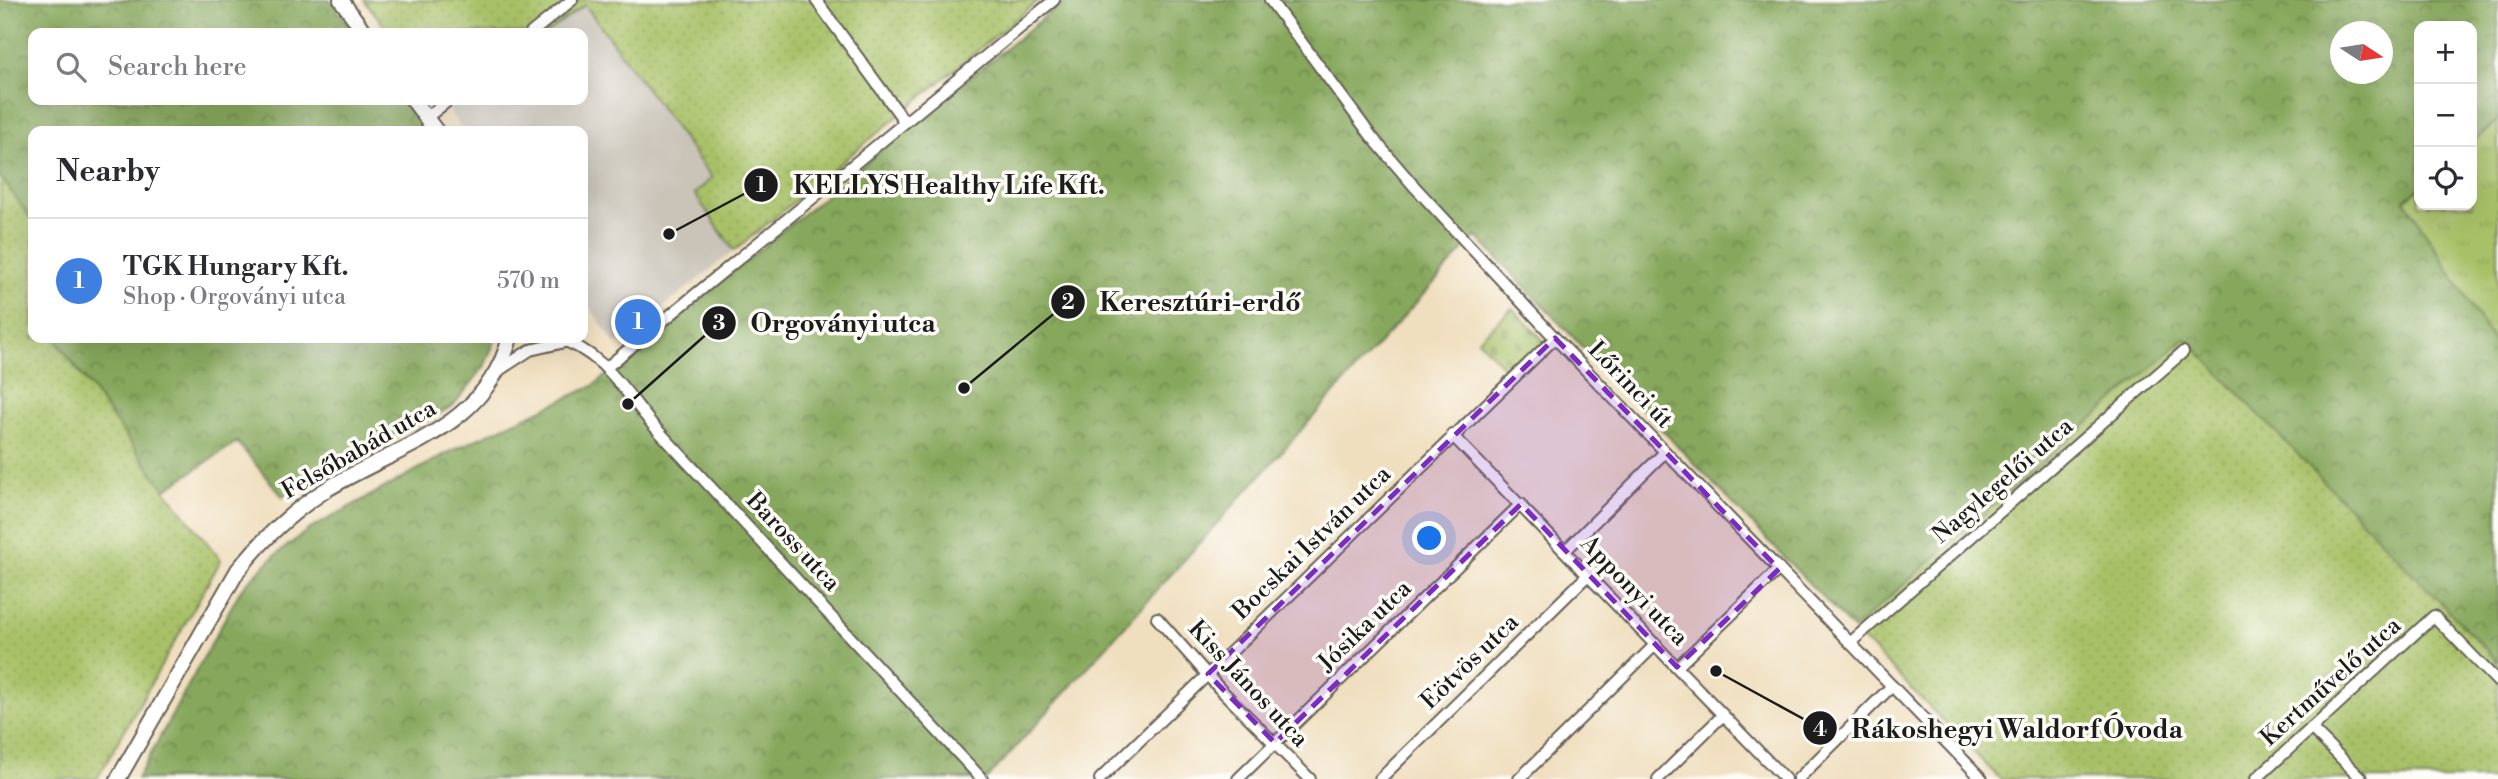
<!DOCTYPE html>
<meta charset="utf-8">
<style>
:root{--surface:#fff;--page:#f2f2f3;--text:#2b2b33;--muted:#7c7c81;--line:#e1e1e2;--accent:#b5179e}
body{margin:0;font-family:"Libre Bodoni",serif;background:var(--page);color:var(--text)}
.controls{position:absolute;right:21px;top:21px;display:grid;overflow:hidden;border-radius:14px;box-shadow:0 7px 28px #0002}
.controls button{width:63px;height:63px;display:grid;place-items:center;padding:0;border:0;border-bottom:2px solid var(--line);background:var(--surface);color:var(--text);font:35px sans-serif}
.compass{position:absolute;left:2330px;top:21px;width:63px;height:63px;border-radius:50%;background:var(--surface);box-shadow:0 7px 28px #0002;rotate:102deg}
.you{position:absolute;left:1430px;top:539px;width:24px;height:24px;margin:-18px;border:5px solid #fff;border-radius:50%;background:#1a73e8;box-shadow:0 0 0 10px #1a73e833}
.badge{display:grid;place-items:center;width:46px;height:46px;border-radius:50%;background:var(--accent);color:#fff;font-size:23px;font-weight:700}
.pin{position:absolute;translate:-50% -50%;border:4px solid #fff;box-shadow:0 2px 7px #0006}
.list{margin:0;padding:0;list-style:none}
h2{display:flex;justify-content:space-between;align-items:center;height:91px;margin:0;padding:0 28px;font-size:30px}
h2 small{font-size:23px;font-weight:400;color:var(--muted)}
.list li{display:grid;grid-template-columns:46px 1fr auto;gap:21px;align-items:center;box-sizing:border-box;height:126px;padding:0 28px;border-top:2px solid var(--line)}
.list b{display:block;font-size:26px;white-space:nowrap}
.list p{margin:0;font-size:23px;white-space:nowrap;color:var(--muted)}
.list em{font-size:23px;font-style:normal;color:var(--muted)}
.icon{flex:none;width:38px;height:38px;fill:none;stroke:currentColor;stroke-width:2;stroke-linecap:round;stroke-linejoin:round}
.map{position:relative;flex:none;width:2498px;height:779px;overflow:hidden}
.search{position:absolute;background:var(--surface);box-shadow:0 7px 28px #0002;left:28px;top:28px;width:560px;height:77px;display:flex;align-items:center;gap:18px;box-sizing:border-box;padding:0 24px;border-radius:14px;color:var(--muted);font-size:26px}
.panel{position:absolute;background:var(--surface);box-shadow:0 7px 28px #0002;left:28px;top:126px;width:560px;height:217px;border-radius:14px}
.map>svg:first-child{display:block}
.industrial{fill:#c9c3b8}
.grass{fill:url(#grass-tufts);stroke:#626e42;stroke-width:2}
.forest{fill:url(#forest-crowns);stroke:#51623c;stroke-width:2;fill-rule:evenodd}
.cemetery{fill:url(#cemetery-stones);stroke:#626e42;stroke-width:2}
.garden{fill:url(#garden-dots);stroke:#626e42;stroke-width:2}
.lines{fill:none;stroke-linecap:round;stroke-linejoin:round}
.minor-casing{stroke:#666055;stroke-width:14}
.major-casing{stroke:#666055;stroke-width:18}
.minor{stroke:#fff;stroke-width:10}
.major{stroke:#fff;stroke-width:14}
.marked{fill:#7b2cbf;fill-opacity:0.2;stroke:#7b2cbf;stroke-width:5;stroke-dasharray:14 9;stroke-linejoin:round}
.labels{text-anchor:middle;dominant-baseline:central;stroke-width:7;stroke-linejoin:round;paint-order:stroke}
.street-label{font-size:24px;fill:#1c1c1c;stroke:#fdfcf7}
.leader{fill:none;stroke:#1c1c1c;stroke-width:2.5}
.callout-dot{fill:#1c1c1c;stroke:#fdfcf7;stroke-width:2.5}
.mark-label{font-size:21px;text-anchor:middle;font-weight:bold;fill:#fff}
.callout-label{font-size:26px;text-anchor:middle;font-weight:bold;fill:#1c1c1c;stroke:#fdfcf7;stroke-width:7;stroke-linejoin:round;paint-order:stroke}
</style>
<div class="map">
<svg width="2498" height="779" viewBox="0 0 2498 779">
<defs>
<pattern id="grass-tufts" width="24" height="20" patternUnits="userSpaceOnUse" patternTransform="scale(1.75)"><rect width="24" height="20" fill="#a8c167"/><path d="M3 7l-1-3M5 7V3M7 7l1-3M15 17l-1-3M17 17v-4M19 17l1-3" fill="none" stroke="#90a559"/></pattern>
<pattern id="forest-crowns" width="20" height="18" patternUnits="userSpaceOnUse" patternTransform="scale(1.75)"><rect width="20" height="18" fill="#86a75c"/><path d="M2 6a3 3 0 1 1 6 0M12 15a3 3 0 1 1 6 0" fill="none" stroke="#6d874b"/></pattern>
<pattern id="cemetery-stones" width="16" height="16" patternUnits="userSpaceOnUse" patternTransform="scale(1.75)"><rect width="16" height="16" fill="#a8c167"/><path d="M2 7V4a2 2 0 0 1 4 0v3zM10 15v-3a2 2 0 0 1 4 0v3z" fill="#90a559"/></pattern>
<pattern id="garden-dots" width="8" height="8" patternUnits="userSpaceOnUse" patternTransform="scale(1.75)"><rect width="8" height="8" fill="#a8c167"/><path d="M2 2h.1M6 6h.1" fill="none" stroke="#90a559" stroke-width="1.8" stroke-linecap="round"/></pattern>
</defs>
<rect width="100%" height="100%" fill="#fdfcf7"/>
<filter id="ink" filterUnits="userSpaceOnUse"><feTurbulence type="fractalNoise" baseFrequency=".0143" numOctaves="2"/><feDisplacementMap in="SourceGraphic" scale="14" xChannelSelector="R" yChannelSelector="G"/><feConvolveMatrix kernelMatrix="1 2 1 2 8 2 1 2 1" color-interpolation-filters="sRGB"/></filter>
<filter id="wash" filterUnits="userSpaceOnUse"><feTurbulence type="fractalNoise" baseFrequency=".00686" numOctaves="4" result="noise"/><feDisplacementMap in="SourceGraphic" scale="28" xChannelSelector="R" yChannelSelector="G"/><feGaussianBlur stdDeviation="1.57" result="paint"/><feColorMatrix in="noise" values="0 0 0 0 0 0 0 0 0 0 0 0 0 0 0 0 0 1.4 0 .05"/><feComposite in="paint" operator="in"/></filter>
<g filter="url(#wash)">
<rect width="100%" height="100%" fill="#f0dfbf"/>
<path class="industrial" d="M584,4L713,178L695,195L734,251L616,345L583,298V131H464L448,110L461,100H583V33H547Z"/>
<path class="grass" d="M2498,120V349L2405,200L2419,188V205H2472V143Z"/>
<g class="forest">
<path d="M0,0H330L354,33H33V100H403L427,131H33V222L0,176Z"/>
<path d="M1065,0H2498V120L2472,143V26H2419V188L2405,200L2498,349V662L2185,338L1853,629L1476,236L987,779H137L241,589L273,557L308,530L453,450L593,386ZM2340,32H2382V74H2340Z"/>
<path d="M55,338H496L484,367L453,406L283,497L237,442L165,490Z"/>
</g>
<path class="cemetery" d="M1512,308L1544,341L1510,374L1478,340Z"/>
<g class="garden">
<path d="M364,0H1039L734,251L695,194L712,178L585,5L547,33H390Z"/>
<path d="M0,176L33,222V338H54L165,490L221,560L97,779H0Z"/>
<path d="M2185,338L2498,662V779H2000L1853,629Z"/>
</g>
</g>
<g filter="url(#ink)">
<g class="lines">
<defs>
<g id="minor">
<path d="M816,0L905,122"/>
<path d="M1270,0L1372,137L1413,185L1555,338L1982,779"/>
<path d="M531,33L572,0"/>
<path d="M426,118L449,100"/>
<path d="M556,338C602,351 623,389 652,424L982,779"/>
<path d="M607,367L1054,0"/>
<path d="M498,371L530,350L565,342"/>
<path d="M1452,435L1785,779"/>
<path d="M1566,550L1665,452"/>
<path d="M1157,618L1219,688L1310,779"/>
<path d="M1851,642L2183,352"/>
<path d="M1677,667L1779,569"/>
<path d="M2311,728L2362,779"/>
<path d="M1100,779L1555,338"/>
<path d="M1238,779L1521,504"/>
<path d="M1380,779L1589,574"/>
<path d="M1519,779L1656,644"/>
<path d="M1658,779L1723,715"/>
<path d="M1798,779L1892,686"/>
<path d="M2256,779L2434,616L2498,682"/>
</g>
<g id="major">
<path d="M341,0L365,33"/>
<path d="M413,100L436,131"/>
<path d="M118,779L238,570C263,539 290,513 324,491C397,445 484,431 510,338"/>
</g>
</defs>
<use href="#minor" class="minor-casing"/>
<use href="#major" class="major-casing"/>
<use href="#minor" class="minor"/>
<use href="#major" class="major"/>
</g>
</g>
<path class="marked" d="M1555,338L1779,569L1677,667L1521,504L1275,743L1208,674Z"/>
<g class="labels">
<g class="street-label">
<text transform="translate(1630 385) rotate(46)">Lőrinci út</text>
<text transform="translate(359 450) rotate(-30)">Felsőbabád utca</text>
<text transform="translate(2003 481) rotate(-41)">Nagylegelői utca</text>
<text transform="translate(793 542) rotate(47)">Baross utca</text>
<text transform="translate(1312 543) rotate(-44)">Bocskai István utca</text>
<text transform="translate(1634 591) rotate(46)">Apponyi utca</text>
<text transform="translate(1365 626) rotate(-44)">Jósika utca</text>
<text transform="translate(1470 662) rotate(-44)">Eötvös utca</text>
<text transform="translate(2331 682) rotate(-42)">Kertművelő utca</text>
<text transform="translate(1248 684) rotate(47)">Kiss János utca</text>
</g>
</g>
<path class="leader" d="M669 234L761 185M964 388L1068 302M628 404L719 323M1716 671L1820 728"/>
<g class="callout-dot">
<circle cx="669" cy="234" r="7"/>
<circle cx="964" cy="388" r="7"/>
<circle cx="628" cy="404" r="7"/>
<circle cx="1716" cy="671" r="7"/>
<circle cx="761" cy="185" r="18"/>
<circle cx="1068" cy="302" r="18"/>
<circle cx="719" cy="323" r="18"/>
<circle cx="1820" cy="728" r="18"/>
</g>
<g class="mark-label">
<text x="761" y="192">1</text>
<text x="1068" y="309">2</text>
<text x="719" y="330">3</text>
<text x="1820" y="736">4</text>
</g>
<g class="callout-label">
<text x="949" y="194">KELLYS Healthy Life Kft.</text>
<text x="1200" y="311">Keresztúri-erdő</text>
<text x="843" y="332">Orgoványi utca</text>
<text x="2017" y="738">Rákoshegyi Waldorf Óvoda</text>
</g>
</svg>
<div class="controls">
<button>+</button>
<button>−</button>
<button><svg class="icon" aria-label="locate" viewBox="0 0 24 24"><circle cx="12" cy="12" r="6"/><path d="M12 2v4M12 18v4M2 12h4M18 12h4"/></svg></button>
</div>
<svg class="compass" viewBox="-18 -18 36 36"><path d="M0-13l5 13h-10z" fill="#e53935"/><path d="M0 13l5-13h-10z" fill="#7c7c81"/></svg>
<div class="you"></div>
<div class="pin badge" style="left:638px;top:322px;background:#3f7fe0">1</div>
<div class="search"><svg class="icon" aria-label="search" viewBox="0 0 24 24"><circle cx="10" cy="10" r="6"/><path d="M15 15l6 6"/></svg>Search here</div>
<section class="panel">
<h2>Nearby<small></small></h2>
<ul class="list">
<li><span class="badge" style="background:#3f7fe0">1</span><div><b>TGK Hungary Kft.</b><p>Shop · Orgoványi utca</p></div><em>570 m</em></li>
</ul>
</section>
</div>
